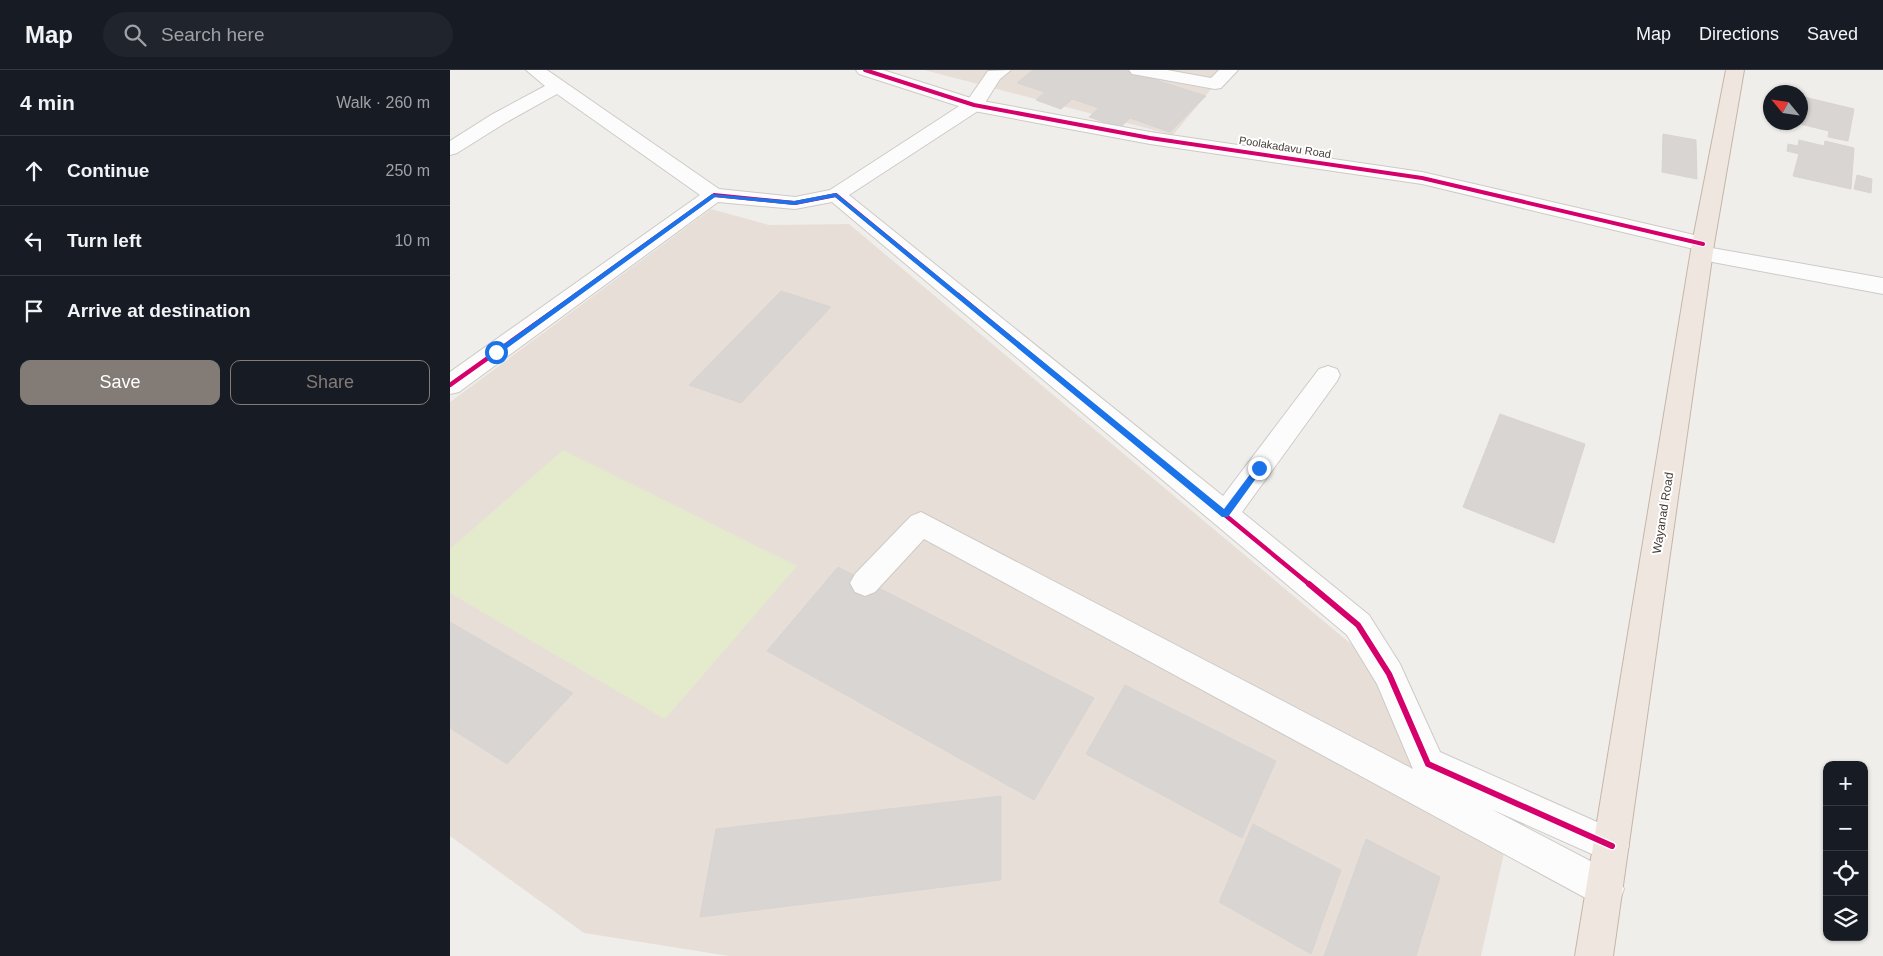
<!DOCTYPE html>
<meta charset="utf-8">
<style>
:root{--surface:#171b24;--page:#20242c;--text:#f1f3f6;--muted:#9ea1a6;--line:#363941;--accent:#827b76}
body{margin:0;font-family:Helvetica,sans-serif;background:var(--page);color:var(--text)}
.controls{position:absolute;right:15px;bottom:15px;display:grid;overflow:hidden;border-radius:10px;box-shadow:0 1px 4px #0004}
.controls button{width:45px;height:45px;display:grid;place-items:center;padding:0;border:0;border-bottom:1px solid var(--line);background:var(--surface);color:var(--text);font:25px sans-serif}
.compass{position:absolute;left:1313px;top:15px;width:45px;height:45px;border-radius:50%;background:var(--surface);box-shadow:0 1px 4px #0004;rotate:299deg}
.stop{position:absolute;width:15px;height:15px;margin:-11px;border:4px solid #1a73e8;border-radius:50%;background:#fff}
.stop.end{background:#1a73e8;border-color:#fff;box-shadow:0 1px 5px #0008}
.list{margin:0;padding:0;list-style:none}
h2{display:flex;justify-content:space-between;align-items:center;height:65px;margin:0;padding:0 20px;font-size:21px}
h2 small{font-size:16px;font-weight:400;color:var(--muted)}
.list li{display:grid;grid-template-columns:32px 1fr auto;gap:15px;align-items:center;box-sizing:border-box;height:70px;padding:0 20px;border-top:1px solid var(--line)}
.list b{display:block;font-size:19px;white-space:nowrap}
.list em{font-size:16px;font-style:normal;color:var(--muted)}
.actions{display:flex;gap:10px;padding:15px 20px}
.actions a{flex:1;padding:11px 0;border:1px solid var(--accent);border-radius:10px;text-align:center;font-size:18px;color:var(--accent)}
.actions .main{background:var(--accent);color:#fff}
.icon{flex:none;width:28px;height:28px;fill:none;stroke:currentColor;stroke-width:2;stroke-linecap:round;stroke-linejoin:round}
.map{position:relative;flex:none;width:1433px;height:886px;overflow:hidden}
header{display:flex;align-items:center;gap:30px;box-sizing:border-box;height:70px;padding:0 25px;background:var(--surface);border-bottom:1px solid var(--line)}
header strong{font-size:24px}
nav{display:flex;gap:28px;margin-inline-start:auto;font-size:18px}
.search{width:350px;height:45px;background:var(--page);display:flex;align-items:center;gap:12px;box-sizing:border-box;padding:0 18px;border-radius:28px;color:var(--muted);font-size:19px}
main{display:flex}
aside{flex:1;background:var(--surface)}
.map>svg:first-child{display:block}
.education{fill:#e7dfd7}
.green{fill:#e4eacc}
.building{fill:#d8d5d2;stroke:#d9d4d1}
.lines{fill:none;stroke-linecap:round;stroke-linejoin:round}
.minor-casing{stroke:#cdcac7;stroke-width:2}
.tertiary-casing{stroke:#cdcac7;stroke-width:2}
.trunk-casing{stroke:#c7b5a7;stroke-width:2}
.minor{fill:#fdfcfc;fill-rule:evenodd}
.tertiary{fill:#fdfcfc;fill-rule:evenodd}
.trunk{fill:#eee6df;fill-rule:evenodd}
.cycleway-far2-casing{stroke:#fff;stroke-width:6}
.cycleway-far1-casing{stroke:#fff;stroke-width:8}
.cycleway-casing{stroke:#fff;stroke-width:9}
.cycleway-far2{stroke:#d6006c;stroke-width:4}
.cycleway-far1{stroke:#d6006c;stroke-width:4.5}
.cycleway{stroke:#d6006c;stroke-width:6}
.route{fill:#1a73e8}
.labels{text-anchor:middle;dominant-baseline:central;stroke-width:4;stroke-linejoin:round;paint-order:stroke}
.far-street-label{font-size:11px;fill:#463d37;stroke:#fff}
.street-label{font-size:12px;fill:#463d37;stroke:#fff}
</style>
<header>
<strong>Map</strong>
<div class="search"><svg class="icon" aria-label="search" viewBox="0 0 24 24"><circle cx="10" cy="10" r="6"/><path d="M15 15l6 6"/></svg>Search here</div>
<nav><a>Map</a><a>Directions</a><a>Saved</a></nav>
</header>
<main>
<aside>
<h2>4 min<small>Walk · 260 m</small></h2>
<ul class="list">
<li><svg class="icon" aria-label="ahead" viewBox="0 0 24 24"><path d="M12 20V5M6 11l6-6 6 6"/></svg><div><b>Continue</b></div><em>250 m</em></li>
<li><svg class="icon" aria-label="left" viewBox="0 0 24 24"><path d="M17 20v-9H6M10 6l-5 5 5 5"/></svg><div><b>Turn left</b></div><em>10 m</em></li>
<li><svg class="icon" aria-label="arrive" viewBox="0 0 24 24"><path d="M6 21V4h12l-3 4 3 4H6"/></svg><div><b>Arrive at destination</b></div></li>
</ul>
<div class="actions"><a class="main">Save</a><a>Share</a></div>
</aside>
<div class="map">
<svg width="1433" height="886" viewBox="0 0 1433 886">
<rect width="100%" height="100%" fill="#f0eeeb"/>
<g class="education">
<path d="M474,0H777L723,65Z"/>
<path d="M261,139L319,155L399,154L913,584L978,706L1060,756L1031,886H279L134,863L0,766V332Z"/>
</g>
<path class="green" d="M113,380L347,496L215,649L0,523V479Z"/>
<g class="building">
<path d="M583,0H675L756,26L720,62L680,48L670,58L639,47L649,38L622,29L611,39L586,30L595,22L567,13Z"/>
<path d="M1350,26L1404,39L1398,71L1378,67L1379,61L1342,52H1350Z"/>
<path d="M1213,64L1246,70L1247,109L1212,102Z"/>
<path d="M1349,70L1374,76L1375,71L1404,78L1401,119L1343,106L1349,84L1337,81L1338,74L1348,76Z"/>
<path d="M1407,105L1422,109L1421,123L1404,119Z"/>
<path d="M331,221L381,237L291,333L239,315Z"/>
<path d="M1050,344L1135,374L1104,473L1013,437Z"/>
<path d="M388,497L644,628L584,730L317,581Z"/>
<path d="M0,552L123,623L57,694L0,658Z"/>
<path d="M675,615L826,691L792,768L636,684Z"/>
<path d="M551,726V810L250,847L266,759Z"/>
<path d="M803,754L891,800L861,884L769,832Z"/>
<path d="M916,769L990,807L966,886H874Z"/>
</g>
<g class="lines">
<defs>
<g id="minor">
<path d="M76,0H97L269,119L345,127L380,120L517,31L538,1L561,0L550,9L531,39L399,125L773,426L869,299L878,296L887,299L890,305L887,311L792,442L919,545L950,594L990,682L1174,764L1179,776L1174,788L1162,793L1041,739L1169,806L1174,819L1169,832L1156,837L1143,832L474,469L425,522L415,526L405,522L400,513L405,504L461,446L471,442L963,699L927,614L897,565L382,132L345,139L268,132L9,322L0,324V302L250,125L107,24L55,53L7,83L0,85V71L41,45L95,16Z"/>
<path d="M679,0H717L761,8L769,0H788L771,18L765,19L688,5L682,4Z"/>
</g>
<path id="tertiary" d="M406,0H433L527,30L700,62L972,102L1253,167L1261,169L1264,174L1262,178L1433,208V224L1252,190L1244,188L1241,183L1244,179L972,114L700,74L524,41L409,4Z"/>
<path id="trunk" d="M1276,0H1294L1264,174L1163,886H1125L1242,174Z"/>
</defs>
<use href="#minor" class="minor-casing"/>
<use href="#tertiary" class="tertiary-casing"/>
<use href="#trunk" class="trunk-casing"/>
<use href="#minor" class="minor"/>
<use href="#tertiary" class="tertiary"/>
<use href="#trunk" class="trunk"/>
<defs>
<g id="cycleway-far2">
<path d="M415,0L524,35L700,68L972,108L1253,174"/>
<path d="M124,226L264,125L345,133L386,125L509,226"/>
</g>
<g id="cycleway-far1">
<path d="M508,225L860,515"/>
<path d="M0,315L126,225"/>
</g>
<path id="cycleway" d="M859,514L908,555L939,604L978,694L1162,776"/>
</defs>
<use href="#cycleway-far2" class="cycleway-far2-casing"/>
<use href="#cycleway-far1" class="cycleway-far1-casing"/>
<use href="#cycleway" class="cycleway-casing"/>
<use href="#cycleway-far2" class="cycleway-far2"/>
<use href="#cycleway-far1" class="cycleway-far1"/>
<use href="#cycleway" class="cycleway"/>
</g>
<path class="route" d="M386,123L774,439L807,395H812V400L778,447H772L385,127L344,135L265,127L49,284L43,282L262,124L344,131Z"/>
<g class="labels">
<g class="far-street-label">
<text transform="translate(835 77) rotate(9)">Poolakadavu Road</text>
</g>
<g class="street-label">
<text transform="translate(1213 443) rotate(-81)">Wayanad Road</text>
</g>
</g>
</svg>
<div class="controls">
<button>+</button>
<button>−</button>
<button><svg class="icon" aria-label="locate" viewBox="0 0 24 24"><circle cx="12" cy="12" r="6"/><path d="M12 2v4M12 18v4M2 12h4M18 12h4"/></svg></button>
<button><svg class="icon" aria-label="layers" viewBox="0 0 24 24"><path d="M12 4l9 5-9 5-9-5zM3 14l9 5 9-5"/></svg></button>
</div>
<svg class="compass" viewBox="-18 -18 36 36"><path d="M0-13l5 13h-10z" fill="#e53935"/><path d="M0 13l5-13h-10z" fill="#9ea1a6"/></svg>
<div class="stop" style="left:46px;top:282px"></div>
<div class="stop end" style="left:809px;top:398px"></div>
</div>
</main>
